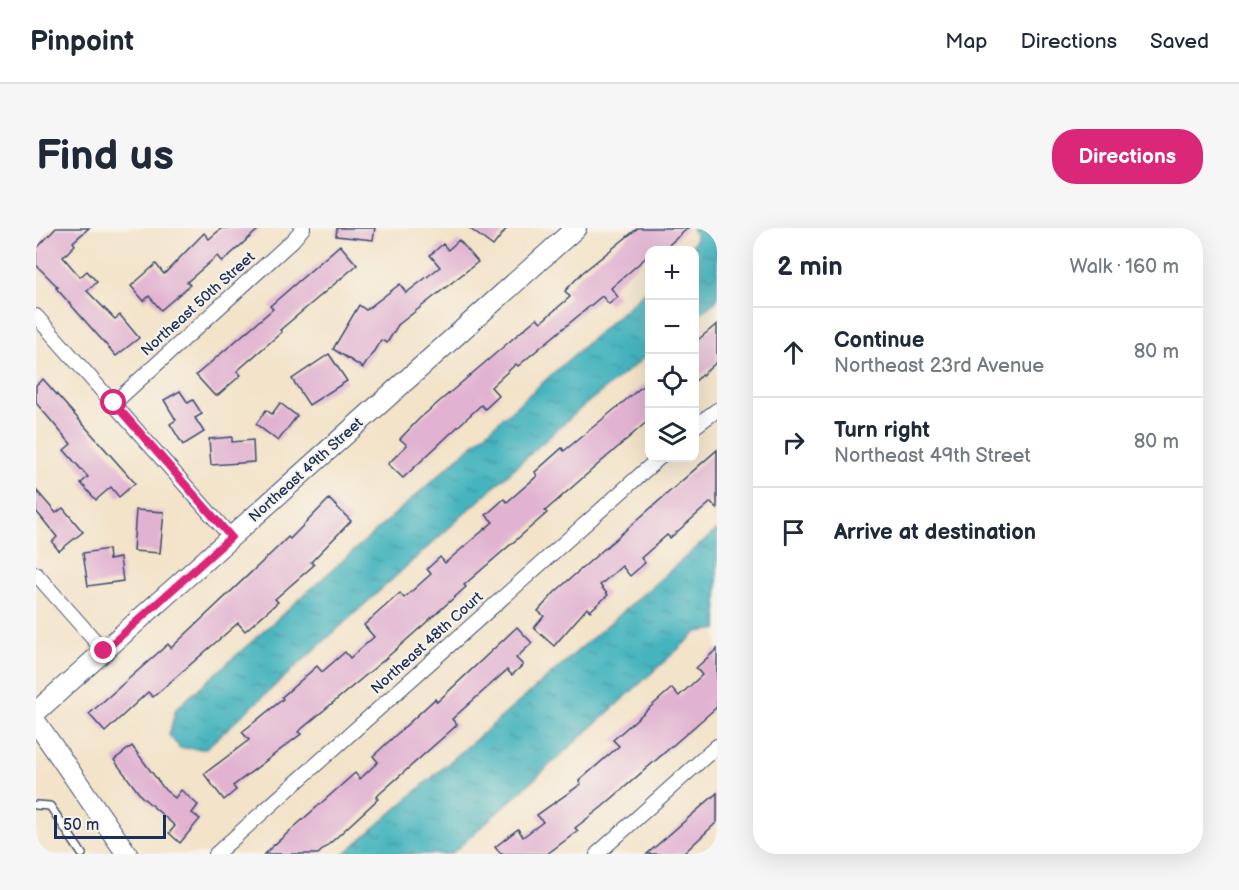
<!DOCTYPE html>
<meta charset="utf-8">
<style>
:root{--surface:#fff;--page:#f6f6f7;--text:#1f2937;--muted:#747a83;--line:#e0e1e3;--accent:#db2777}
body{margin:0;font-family:"Balsamiq Sans",sans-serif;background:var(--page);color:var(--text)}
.controls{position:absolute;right:18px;top:18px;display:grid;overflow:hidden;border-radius:12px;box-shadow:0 6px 24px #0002}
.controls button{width:54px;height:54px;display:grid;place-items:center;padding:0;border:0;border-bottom:2px solid var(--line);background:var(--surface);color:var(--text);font:30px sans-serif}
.scale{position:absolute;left:18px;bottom:15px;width:112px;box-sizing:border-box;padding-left:6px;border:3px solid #1b2f5e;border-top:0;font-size:16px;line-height:21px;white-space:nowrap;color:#1b2f5e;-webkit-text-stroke:4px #f7f3e8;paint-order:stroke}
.stop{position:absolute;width:18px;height:18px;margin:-14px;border:4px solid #db2777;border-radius:50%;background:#fff}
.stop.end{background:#db2777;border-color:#fff;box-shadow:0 2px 6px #0008}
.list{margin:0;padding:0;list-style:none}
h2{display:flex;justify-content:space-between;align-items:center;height:78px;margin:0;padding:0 24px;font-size:26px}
h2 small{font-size:20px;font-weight:400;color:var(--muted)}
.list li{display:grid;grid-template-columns:39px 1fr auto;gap:18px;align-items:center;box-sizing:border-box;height:90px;padding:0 24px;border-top:2px solid var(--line)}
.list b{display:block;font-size:22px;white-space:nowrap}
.list p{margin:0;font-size:20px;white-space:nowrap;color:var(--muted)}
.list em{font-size:20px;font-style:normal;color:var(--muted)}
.icon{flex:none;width:33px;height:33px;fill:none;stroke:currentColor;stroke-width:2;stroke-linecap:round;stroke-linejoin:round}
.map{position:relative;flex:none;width:681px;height:626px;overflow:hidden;border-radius:24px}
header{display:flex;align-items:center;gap:36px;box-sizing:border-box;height:84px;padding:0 30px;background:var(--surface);border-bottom:2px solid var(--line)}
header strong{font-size:28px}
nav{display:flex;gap:33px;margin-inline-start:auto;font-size:21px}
.intro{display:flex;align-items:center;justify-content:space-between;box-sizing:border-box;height:144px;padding:0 36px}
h1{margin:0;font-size:42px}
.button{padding:15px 27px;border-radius:24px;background:var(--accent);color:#fff;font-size:21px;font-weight:700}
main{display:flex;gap:36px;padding:0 36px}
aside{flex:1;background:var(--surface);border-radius:24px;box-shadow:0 6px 24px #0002}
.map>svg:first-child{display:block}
.water{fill:url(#water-ripples);stroke:#30728e;stroke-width:1.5}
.building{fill:#e1b3d1}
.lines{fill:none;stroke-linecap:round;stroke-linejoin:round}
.lane-casing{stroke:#3b4a6e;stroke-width:10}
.street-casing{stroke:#3b4a6e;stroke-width:16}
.secondary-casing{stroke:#3b4a6e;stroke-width:22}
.lane{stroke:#fff;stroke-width:7}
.street{stroke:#fff;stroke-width:14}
.secondary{stroke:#fff;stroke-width:20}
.route{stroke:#db2777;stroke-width:8}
.labels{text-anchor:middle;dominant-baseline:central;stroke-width:4.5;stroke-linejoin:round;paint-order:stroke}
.street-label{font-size:15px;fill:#1b2f5e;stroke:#f7f3e8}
</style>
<header>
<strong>Pinpoint</strong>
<nav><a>Map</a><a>Directions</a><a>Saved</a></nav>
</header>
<div class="intro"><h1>Find us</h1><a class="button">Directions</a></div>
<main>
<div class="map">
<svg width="681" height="626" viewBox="0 0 681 626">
<defs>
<pattern id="water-ripples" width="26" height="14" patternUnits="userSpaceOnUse" patternTransform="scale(1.5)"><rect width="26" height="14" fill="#45b4be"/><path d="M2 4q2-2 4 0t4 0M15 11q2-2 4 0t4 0" fill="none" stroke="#39939e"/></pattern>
</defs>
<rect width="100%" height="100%" fill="#f7f3e8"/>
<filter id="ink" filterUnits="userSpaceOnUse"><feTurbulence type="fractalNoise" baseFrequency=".0167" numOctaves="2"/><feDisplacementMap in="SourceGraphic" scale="12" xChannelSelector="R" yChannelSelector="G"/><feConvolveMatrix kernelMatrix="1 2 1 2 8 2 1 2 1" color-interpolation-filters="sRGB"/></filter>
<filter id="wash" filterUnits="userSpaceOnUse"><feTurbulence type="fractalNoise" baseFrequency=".008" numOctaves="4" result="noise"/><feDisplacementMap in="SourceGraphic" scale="24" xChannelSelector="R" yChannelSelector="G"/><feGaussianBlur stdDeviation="1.35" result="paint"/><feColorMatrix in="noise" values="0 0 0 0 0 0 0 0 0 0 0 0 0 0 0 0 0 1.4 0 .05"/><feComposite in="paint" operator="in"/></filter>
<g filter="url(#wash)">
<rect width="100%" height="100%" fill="#f3e3c9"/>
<g class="water">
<path d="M656,0H681V72L659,90L658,22H653L660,10Z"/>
<path d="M613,60V126L546,179L169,521L144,520L133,507L140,481Z"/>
<path d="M681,302V401L661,404L415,626H308Z"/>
</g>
<g id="blocks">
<g class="building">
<path d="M20,0H53L37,14L39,17L27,29L44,49L51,43L61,54L51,63L79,91L84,87L103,110L80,128L20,60L22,59L0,37V21Z"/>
<path d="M186,0H224L186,34L181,28L151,54L154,57L125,82L113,68L108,73L95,58L120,36L128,46L168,5L173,11Z"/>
<path d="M301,0H339L337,12L300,8Z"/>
<path d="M433,0H471L457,18Z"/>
<path d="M602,0H652L627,22H614V26L575,60L582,69L573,76L566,68L482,138L480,136L455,159L463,168L449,181L445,177L367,250L352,236L371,217L364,211L383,191L501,90L505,94L534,69L529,63L546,45Z"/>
<path d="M423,12L442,34L362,97L351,115L345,112L327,140L297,121L323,77L330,82L364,56L370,65L404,39L394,27L407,16L412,22Z"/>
<path d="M304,17L321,37L244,102L246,104L201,143L205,147L182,167H178L160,147L237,81L234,78Z"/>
<path d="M681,96V134L658,154V115Z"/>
<path d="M293,126L311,153L273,177L256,151Z"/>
<path d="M7,151L99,255L83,269L75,259L60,272L45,255L52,249L28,222L35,216L0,175V157Z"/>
<path d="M614,152V191L509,283L511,285L428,357L430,359L348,432L262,504L265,506L197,558L200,562L188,572L168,546L213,512L206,504L247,471L246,469L281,438L286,444L309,424L314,430L338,409L328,397L364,365L368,370L395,346L391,341L404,329L409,335L457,294L450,287L468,271L471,274L501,248L499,244L526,220L528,223Z"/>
<path d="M144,163L152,175L157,172L166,186L159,190L168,204L147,217L134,196L140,192L128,172Z"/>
<path d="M244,175L261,188L242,213L220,196L230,182L236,186Z"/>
<path d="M196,209V214L217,212L218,234L175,237L173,211Z"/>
<path d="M681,222V281L675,274L634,310L631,307L605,330L609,335L594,348L586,338L564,357L572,367L554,383L551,380L518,418L498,400L508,388L502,383L519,364Z"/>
<path d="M0,262L20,285L27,280L47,304L23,323L16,314L21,309L0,283Z"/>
<path d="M293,271L315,293L275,334L278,337L239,371L242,374L209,403L202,395L117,469L112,464L69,504L53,486L132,416L135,420L243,318L252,309L254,311Z"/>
<path d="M100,282L128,284L124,325L97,323Z"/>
<path d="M72,321L73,332L84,330L87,353L52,358L47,325Z"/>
<path d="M481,399L496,415L480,430L487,437L476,447L471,442L416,491L421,497L340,569L342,571L302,608L282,626H228L319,545L324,551L342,534L337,528L399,471L401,474Z"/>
<path d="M681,421V479L566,579L539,600L542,603L511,626H465L459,619L482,601L487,609L507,594L501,587L545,556L543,553L583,518L577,512L636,460L643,468L666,447L660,440Z"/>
<path d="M96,518L129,562L139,570L145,562L162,577L156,585L164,591L144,615L133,605L139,598L105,568L78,532Z"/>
<path d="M681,565V594L647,626H611Z"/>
</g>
</g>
</g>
<g filter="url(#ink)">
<use href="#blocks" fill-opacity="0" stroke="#3b4a6e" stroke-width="1.5"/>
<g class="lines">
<defs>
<path id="lane" d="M0,577L14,578L46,626"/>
<g id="street">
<path d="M0,88L195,309"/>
<path d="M78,175L257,12L267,0"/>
<path d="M658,199L681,182"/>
<path d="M0,346L68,423"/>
<path d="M180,626L623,230"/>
<path d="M561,626L681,518"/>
</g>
<g id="secondary">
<path d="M0,484L540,0"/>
<path d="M0,494L91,626"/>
</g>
</defs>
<use href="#lane" class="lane-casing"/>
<use href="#street" class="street-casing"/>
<use href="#secondary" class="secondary-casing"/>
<use href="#lane" class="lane"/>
<use href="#street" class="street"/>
<use href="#secondary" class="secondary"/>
</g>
</g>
<g class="lines" filter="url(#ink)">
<path class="route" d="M68,423L195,309L78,175"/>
</g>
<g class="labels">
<g class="street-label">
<text transform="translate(162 76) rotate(-42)">Northeast 50th Street</text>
<text transform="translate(270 242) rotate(-42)">Northeast 49th Street</text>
<text transform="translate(391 415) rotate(-42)">Northeast 48th Court</text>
</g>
</g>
</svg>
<div class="controls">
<button>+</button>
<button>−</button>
<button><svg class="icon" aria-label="locate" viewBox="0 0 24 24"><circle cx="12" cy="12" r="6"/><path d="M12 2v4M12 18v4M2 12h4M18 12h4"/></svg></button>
<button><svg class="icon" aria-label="layers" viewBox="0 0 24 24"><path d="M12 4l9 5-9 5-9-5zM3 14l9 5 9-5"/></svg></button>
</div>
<div class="scale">50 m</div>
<div class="stop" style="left:78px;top:175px"></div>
<div class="stop end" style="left:68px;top:423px"></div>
</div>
<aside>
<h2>2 min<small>Walk · 160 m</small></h2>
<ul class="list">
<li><svg class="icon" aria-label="ahead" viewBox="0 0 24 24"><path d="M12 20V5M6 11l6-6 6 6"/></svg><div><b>Continue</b><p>Northeast 23rd Avenue</p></div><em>80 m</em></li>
<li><svg class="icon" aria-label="right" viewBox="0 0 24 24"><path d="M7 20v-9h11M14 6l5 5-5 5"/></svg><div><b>Turn right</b><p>Northeast 49th Street</p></div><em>80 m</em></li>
<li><svg class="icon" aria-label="arrive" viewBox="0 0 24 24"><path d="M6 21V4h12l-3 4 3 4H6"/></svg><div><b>Arrive at destination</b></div></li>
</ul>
</aside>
</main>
